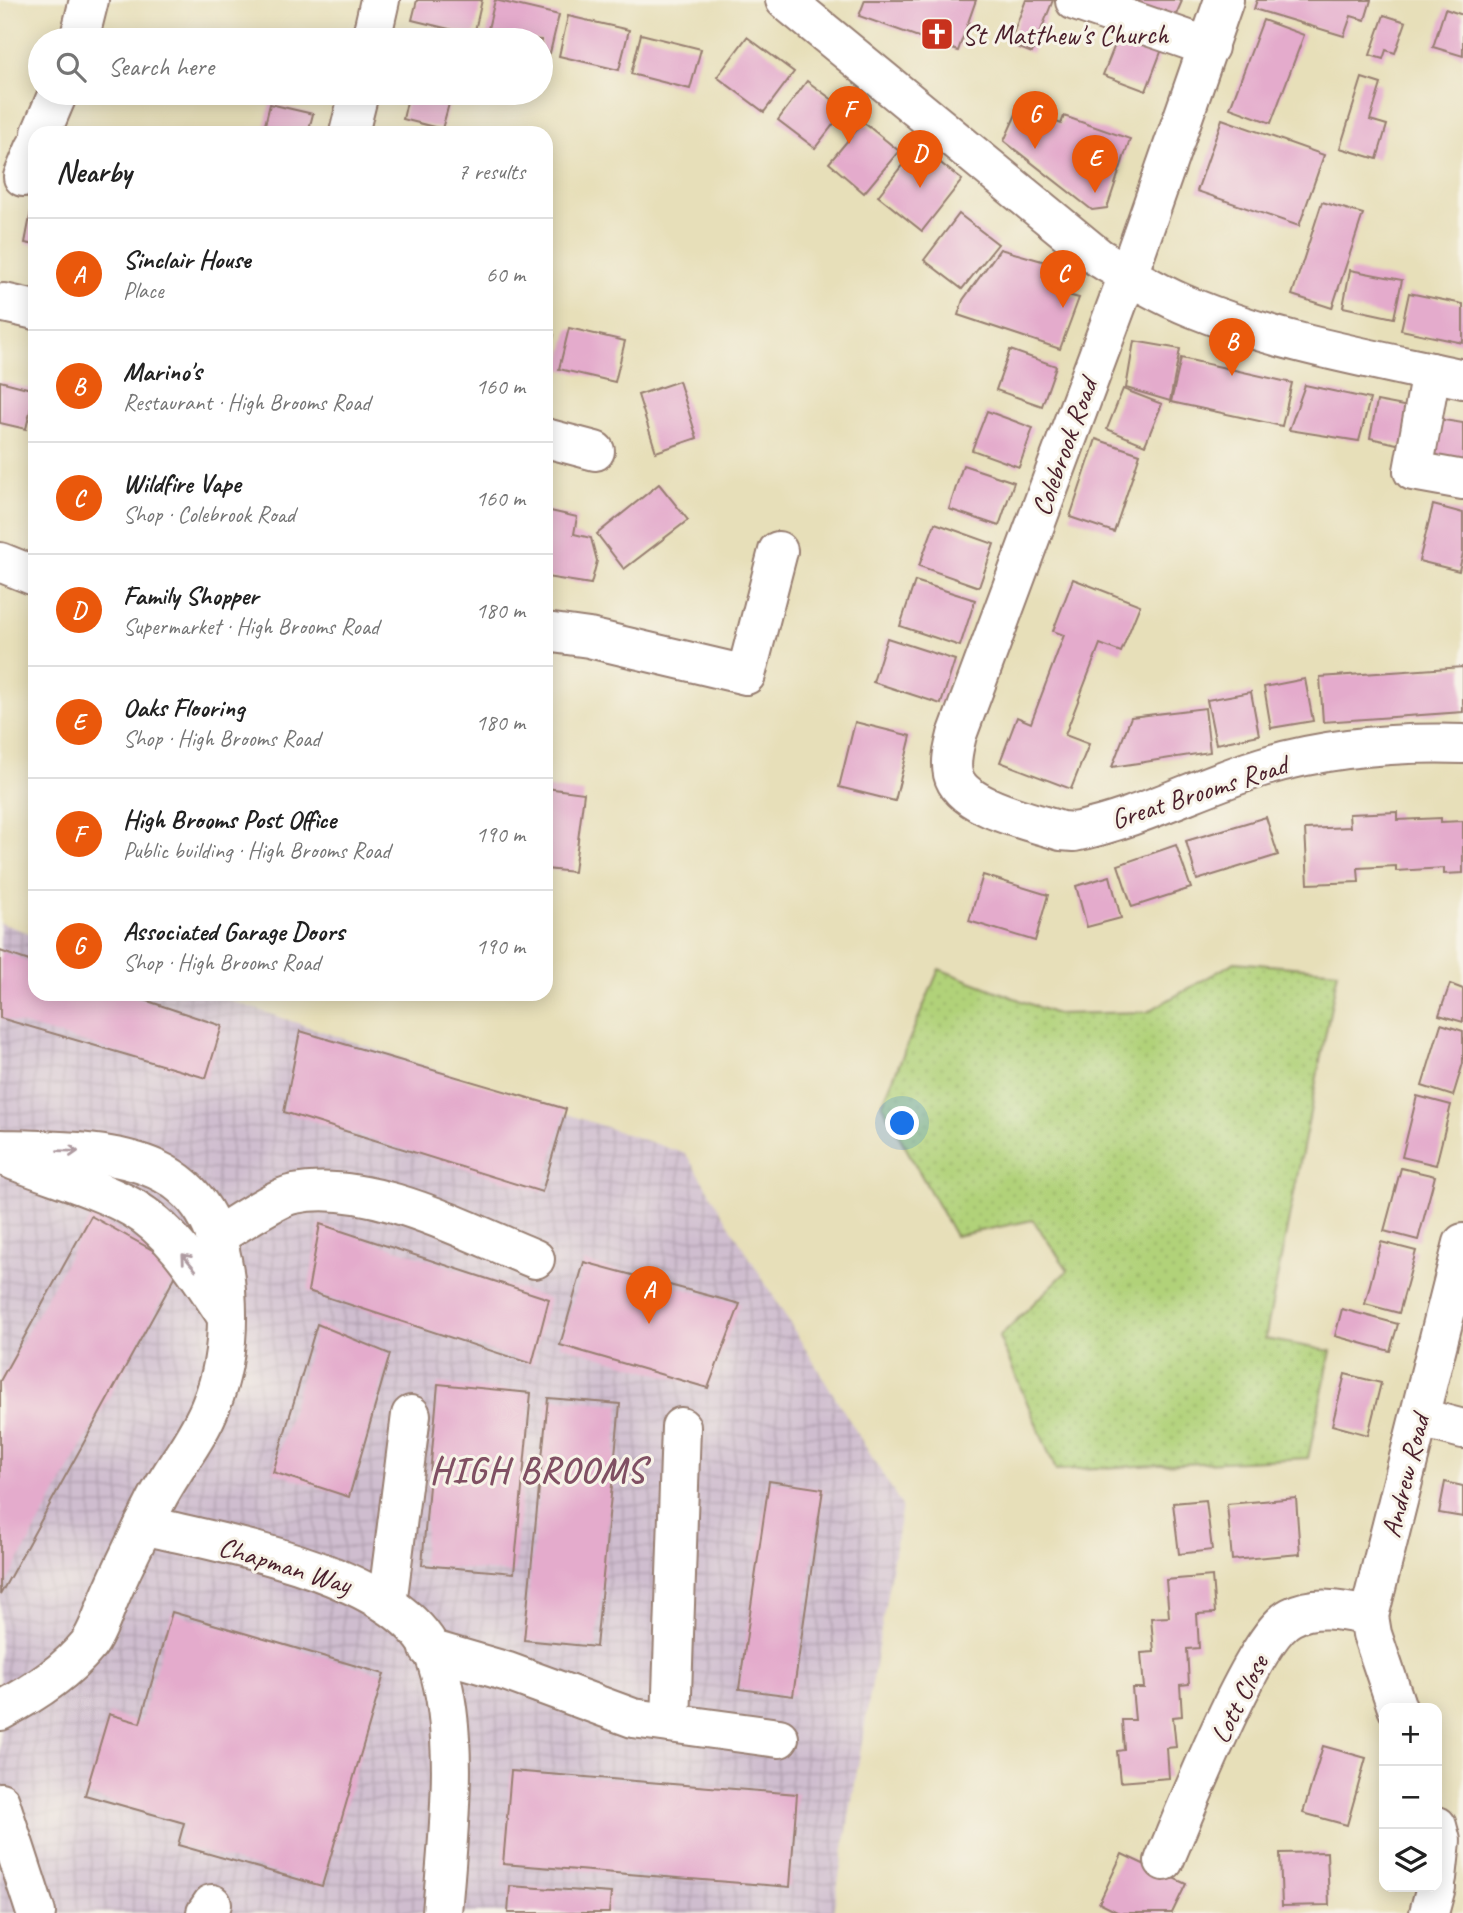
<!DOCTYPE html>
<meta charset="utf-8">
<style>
:root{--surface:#fff;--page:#f6f6f6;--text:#222;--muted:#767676;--line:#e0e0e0;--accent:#ea580c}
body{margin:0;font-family:Caveat,sans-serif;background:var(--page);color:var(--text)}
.controls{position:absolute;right:21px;bottom:21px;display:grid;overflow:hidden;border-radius:14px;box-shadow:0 4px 18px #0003}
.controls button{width:63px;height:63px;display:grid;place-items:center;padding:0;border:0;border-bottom:2px solid var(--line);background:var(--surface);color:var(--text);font:35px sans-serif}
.you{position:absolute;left:903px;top:1124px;width:24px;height:24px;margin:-18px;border:5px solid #fff;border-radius:50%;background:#1a73e8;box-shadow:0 0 0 10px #1a73e833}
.badge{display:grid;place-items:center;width:46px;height:46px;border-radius:50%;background:var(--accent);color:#fff;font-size:23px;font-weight:700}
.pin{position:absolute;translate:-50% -58px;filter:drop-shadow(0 2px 4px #0008)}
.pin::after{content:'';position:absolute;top:37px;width:24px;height:21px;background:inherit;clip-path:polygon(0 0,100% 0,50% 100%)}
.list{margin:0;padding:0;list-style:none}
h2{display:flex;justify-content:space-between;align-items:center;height:91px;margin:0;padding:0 28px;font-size:30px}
h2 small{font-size:23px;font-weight:400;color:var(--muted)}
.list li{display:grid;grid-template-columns:46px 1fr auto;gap:21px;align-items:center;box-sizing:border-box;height:112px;padding:0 28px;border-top:2px solid var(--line)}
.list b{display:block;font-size:26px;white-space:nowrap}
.list p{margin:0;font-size:23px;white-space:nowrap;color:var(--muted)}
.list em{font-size:23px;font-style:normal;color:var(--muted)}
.icon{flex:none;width:38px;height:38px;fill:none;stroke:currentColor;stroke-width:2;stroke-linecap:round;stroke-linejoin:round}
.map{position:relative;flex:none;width:1463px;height:1913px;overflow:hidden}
.search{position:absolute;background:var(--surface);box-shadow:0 4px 18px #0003;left:28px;top:28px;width:525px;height:77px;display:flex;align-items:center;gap:18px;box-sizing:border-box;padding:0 24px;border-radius:38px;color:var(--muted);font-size:26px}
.panel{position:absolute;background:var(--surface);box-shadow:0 4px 18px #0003;left:28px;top:126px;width:525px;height:875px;border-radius:21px}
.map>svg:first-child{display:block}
.industrial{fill:url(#industrial-grid)}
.grass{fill:url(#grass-dots);stroke:#7e7852;stroke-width:2}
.building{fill:#e4abcc}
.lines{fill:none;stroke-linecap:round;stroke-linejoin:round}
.minor-casing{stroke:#987f72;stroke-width:42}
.minor{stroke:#fff;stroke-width:38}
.oneway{stroke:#ae9aa0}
.labels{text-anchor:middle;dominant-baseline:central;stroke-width:6;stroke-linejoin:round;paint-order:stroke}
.poi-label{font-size:28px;fill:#4a1f2b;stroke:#f7f3e8;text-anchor:start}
.street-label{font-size:28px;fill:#4a1f2b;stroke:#f7f3e8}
.district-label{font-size:35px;font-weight:bold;letter-spacing:2px;fill:#805063;stroke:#f7f3e8}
</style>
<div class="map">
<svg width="1463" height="1913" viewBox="0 0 1463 1913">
<defs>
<pattern id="industrial-grid" width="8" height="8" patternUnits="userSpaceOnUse" patternTransform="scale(1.75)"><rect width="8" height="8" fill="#cfbdcf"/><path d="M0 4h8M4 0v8" fill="none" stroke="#b3a2b2"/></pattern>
<pattern id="grass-dots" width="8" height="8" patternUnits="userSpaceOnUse" patternTransform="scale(1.75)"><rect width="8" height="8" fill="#b1d279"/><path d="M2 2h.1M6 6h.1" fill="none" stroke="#9ab469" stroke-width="1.8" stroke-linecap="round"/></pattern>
</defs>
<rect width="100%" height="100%" fill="#f7f3e8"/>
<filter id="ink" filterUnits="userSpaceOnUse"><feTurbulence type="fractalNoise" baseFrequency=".0143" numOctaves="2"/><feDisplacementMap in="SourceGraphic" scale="14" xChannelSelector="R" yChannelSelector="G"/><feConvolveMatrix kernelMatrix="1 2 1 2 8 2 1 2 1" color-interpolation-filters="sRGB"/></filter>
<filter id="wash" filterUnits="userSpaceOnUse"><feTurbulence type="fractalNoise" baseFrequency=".00686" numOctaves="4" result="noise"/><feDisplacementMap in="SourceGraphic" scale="28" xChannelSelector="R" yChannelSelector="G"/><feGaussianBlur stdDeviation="1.57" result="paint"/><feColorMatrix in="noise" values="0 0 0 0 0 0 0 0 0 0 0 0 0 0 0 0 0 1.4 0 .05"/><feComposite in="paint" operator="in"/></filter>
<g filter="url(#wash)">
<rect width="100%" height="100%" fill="#e7dfb9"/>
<path class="industrial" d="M0,923L35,935V994H211L686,1154L902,1506L833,1913H0Z"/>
<path class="grass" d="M1235,962L1338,971L1265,1339L1331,1351L1308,1458L1056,1470L999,1337L1068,1270L1033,1220L955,1236L882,1105L939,969L1056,1014L1147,1012Z"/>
<g id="blocks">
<g class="building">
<path d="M417,0H482L474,35L412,20Z"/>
<path d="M495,0L559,15L550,53L541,51V40L486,37Z"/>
<path d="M865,0H976L958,51L859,16Z"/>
<path d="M1026,0H1053L1032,53L1009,44Z"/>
<path d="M1138,0H1178L1182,1L1171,26L1133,11Z"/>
<path d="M1257,0H1371L1365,20L1351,16L1344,36L1254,9Z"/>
<path d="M1445,9L1463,15V56L1433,47Z"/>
<path d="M1384,15L1406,22L1395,53L1386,50L1383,59L1370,55Z"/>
<path d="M568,16L629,30L619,70L559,56Z"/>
<path d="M1263,20L1304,35L1271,123L1230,108Z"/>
<path d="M1122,27L1164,44L1146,91L1103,75Z"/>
<path d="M290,31L327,39V40H288Z"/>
<path d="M641,34L701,49L690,89L631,74Z"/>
<path d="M747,37L794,72L764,112L717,77Z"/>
<path d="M1362,78L1381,84L1370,120L1387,125L1377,159L1340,148Z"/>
<path d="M807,81L845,109L815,148L778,120Z"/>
<path d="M297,93H315L314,98Z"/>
<path d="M409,93H452L442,129L403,119Z"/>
<path d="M270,104L313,114L308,133H263Z"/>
<path d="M1020,105L1061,124L1064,116L1130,139L1107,208L1092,210L1004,141Z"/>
<path d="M1222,119L1324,155L1299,226L1197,191Z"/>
<path d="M863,122L899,151L864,193L829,163Z"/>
<path d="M918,145L962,180L922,231L878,196Z"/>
<path d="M1322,202L1363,214L1332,308L1292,295Z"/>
<path d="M32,206H35V245L25,243Z"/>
<path d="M959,214L998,244L962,289L924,260Z"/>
<path d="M1000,249L1049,263L1043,277L1063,282L1060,293L1079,298L1060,349L958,315L963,300Z"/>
<path d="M1350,270L1402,280L1394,318L1343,307Z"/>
<path d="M1409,293L1463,304V343L1401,330Z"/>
<path d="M569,328L625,341L615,382L559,369Z"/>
<path d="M546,333L554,335L547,365H546Z"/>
<path d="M1134,341L1180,349L1170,401L1126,388Z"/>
<path d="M1010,350L1056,366L1042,406L996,390Z"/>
<path d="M1181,358L1292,383L1282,426L1171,402Z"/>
<path d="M0,381L35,390L26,429L0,423Z"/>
<path d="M679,381L697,438L656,452L638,395Z"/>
<path d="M1305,385L1370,399L1359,441L1289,430Z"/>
<path d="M1123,389L1162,404L1145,445L1107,429Z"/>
<path d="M1377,401L1414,408L1406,446L1370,438Z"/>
<path d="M987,411L1033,428L1019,467L972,450Z"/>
<path d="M1431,418L1463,423V461L1424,454Z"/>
<path d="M1096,439L1140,454L1114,532L1070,517Z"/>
<path d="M963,465L1014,482L999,526L949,509Z"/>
<path d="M659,484L688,520L624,569L597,534Z"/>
<path d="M1433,505L1463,513V553L1459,571L1419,561Z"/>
<path d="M546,510L577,517L574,534L591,538L597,561L591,584L546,577Z"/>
<path d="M935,523L994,544L979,587L919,566Z"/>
<path d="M1073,579L1140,605L1121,652L1100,644L1065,735L1089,744L1071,789L1000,762L1017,717L1031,723L1064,635L1053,631Z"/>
<path d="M915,581L975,600L960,646L900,626Z"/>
<path d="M887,638L955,660L941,704L873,682Z"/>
<path d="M1463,667V712L1323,722L1320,677Z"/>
<path d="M1305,679L1313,721L1271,728L1264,687Z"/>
<path d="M1251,692L1259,735L1216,744L1207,700Z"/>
<path d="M1205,708L1210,752L1112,767L1131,717Z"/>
<path d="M855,722L911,736L895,801L839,787Z"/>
<path d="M546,788L584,793L574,872L546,869Z"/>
<path d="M1397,812V820L1441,818V822L1463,821V873L1444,874V868L1396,871V866L1358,868L1359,882L1308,884L1305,829L1350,827L1349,814Z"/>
<path d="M1266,817L1278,855L1197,880L1186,841Z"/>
<path d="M1176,845L1191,888L1132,907L1118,865Z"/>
<path d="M983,875L1048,895L1035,941L969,921Z"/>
<path d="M1110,876L1121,918L1087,927L1076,886Z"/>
<path d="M0,951L35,963V994H127L222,1026L206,1078L0,1018Z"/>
<path d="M1450,984L1463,989V1022L1439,1015Z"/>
<path d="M1441,1024L1463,1031V1063L1453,1096L1422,1086Z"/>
<path d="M300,1031L566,1109L542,1192L284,1112Z"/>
<path d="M1417,1096L1451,1105L1436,1165L1402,1157Z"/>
<path d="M1401,1168L1435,1176L1418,1240L1384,1231Z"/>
<path d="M91,1216L181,1266L0,1595V1381Z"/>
<path d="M320,1224L549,1299L532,1364L308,1291Z"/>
<path d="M1381,1242L1416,1251L1399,1313L1365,1304Z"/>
<path d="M584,1262L740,1304L708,1388L560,1345Z"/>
<path d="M1342,1309L1398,1324L1390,1351L1335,1336Z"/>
<path d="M317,1324L390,1354L349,1497L273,1472Z"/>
<path d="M1345,1374L1381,1383L1368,1435L1332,1425Z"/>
<path d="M438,1384L531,1393L514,1573L422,1565Z"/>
<path d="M548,1398L620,1404L596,1647L524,1640Z"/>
<path d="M769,1481L823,1489L793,1696L739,1689Z"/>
<path d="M1445,1482L1463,1486V1517L1439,1513Z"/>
<path d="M1296,1498L1300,1554L1232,1560L1227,1504Z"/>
<path d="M1206,1500L1212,1550L1179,1554L1173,1503Z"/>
<path d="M1212,1576L1215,1613L1197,1614L1199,1648L1187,1649L1189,1684L1180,1685L1182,1716L1173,1717L1176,1747L1167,1748L1169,1778L1120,1782L1117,1751L1124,1750L1122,1720H1135L1132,1688H1144L1141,1653L1154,1652L1151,1618L1169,1617L1166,1580Z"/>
<path d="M172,1612L384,1674L322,1886L178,1845L184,1823L85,1795L109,1714L140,1723Z"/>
<path d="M1323,1746L1366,1758L1347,1825L1303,1813Z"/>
<path d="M511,1771L797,1794L790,1887L503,1864Z"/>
<path d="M1327,1852L1329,1905L1282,1906L1280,1853Z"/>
<path d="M1122,1854L1186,1884L1172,1913H1119L1099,1903Z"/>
<path d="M510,1886L611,1893L609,1913H508Z"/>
</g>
</g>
</g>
<g filter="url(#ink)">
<use href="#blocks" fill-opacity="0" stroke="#987f72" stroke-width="2"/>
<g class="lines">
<defs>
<g id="minor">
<path d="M785,0L1098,257C1128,275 1160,295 1193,308C1279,343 1373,359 1463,379"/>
<path d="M1224,0L1128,275L957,735C954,748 950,760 953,774C961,808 1031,821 1061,831L1074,832C1139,819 1199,786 1262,767C1325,748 1397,742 1463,744"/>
<path d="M1075,1L1209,47"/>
<path d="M79,40L89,0"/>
<path d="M371,40L380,0"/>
<path d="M41,133L58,93"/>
<path d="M349,133L359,93"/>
<path d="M23,177L35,148"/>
<path d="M4,303L35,310"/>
<path d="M1431,372L1413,471L1463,480"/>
<path d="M546,438L595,451"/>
<path d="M0,562L35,576"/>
<path d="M546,632L589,638L746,675L778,551"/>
<path d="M0,1149C112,1152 216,1148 226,1290C229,1329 226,1369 211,1405C198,1439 172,1469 156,1501C140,1533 124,1564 110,1597C104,1611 98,1632 88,1645C65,1673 31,1695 0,1711"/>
<path d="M8,1158C46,1174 98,1188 133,1208C173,1231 200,1277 225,1314"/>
<path d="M215,1237C233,1227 276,1197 294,1194C370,1179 466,1231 535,1259"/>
<path d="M1421,1418L1463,1429"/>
<path d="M144,1525C225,1545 409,1574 437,1663C461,1738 448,1835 442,1913"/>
<path d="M387,1604L411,1415"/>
<path d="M429,1649L508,1672L633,1718L779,1738"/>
<path d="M1397,1708L1372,1634L1369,1616L1463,1243"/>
<path d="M671,1723L681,1427"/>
<path d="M0,1802L36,1913"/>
<path d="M1437,1826L1441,1841L1437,1878"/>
<path d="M1164,1861C1184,1815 1253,1636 1291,1617C1316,1604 1344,1611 1369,1616"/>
<path d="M206,1913L212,1904"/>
<path d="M1429,1913L1436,1887"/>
</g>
</defs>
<use href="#minor" class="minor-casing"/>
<use href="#minor" class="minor"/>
</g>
<defs><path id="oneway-shaft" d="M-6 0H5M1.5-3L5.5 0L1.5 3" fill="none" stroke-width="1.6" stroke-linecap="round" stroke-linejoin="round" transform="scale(1.75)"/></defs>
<g class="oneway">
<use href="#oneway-shaft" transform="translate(68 1151) rotate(2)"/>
<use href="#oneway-shaft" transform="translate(189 1262) rotate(-130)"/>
</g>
</g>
<defs>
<symbol id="church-square" viewBox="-11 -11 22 22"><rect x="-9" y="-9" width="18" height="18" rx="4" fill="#c8321e" stroke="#f7f3e8"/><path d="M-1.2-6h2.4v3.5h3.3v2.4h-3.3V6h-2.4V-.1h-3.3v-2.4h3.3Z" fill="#fff"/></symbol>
</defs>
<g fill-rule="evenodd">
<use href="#church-square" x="918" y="15" width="38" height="38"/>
</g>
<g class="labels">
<g class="poi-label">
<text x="962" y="34">St Matthew's Church</text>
</g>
<g class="street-label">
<text transform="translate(1064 447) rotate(-70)">Colebrook Road</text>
<text transform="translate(1199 792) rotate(-18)">Great Brooms Road</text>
<text transform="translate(1405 1476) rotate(-76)">Andrew Road</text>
<text transform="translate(285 1565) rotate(17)">Chapman Way</text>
<text transform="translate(1239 1699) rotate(-63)">Lott Close</text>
</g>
<g class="district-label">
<text x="538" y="1470">HIGH BROOMS</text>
</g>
</g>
</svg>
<div class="controls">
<button>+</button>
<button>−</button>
<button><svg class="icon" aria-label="layers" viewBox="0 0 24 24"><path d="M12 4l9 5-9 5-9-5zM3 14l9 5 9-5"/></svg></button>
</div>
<div class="you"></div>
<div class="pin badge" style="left:649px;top:1324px">A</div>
<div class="pin badge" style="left:1232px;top:376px">B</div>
<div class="pin badge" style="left:1063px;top:308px">C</div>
<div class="pin badge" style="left:920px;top:188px">D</div>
<div class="pin badge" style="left:1095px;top:193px">E</div>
<div class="pin badge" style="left:849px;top:144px">F</div>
<div class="pin badge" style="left:1035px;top:149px">G</div>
<div class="search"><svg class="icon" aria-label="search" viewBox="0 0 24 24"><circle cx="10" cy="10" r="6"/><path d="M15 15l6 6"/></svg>Search here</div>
<section class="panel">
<h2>Nearby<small>7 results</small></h2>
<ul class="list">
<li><span class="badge">A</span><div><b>Sinclair House</b><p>Place</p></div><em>60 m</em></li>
<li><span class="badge">B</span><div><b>Marino's</b><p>Restaurant · High Brooms Road</p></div><em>160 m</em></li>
<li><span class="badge">C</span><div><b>Wildfire Vape</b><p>Shop · Colebrook Road</p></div><em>160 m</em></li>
<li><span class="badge">D</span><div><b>Family Shopper</b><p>Supermarket · High Brooms Road</p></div><em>180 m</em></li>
<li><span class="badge">E</span><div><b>Oaks Flooring</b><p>Shop · High Brooms Road</p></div><em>180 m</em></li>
<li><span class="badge">F</span><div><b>High Brooms Post Office</b><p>Public building · High Brooms Road</p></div><em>190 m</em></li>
<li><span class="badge">G</span><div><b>Associated Garage Doors</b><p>Shop · High Brooms Road</p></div><em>190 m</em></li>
</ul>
</section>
</div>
